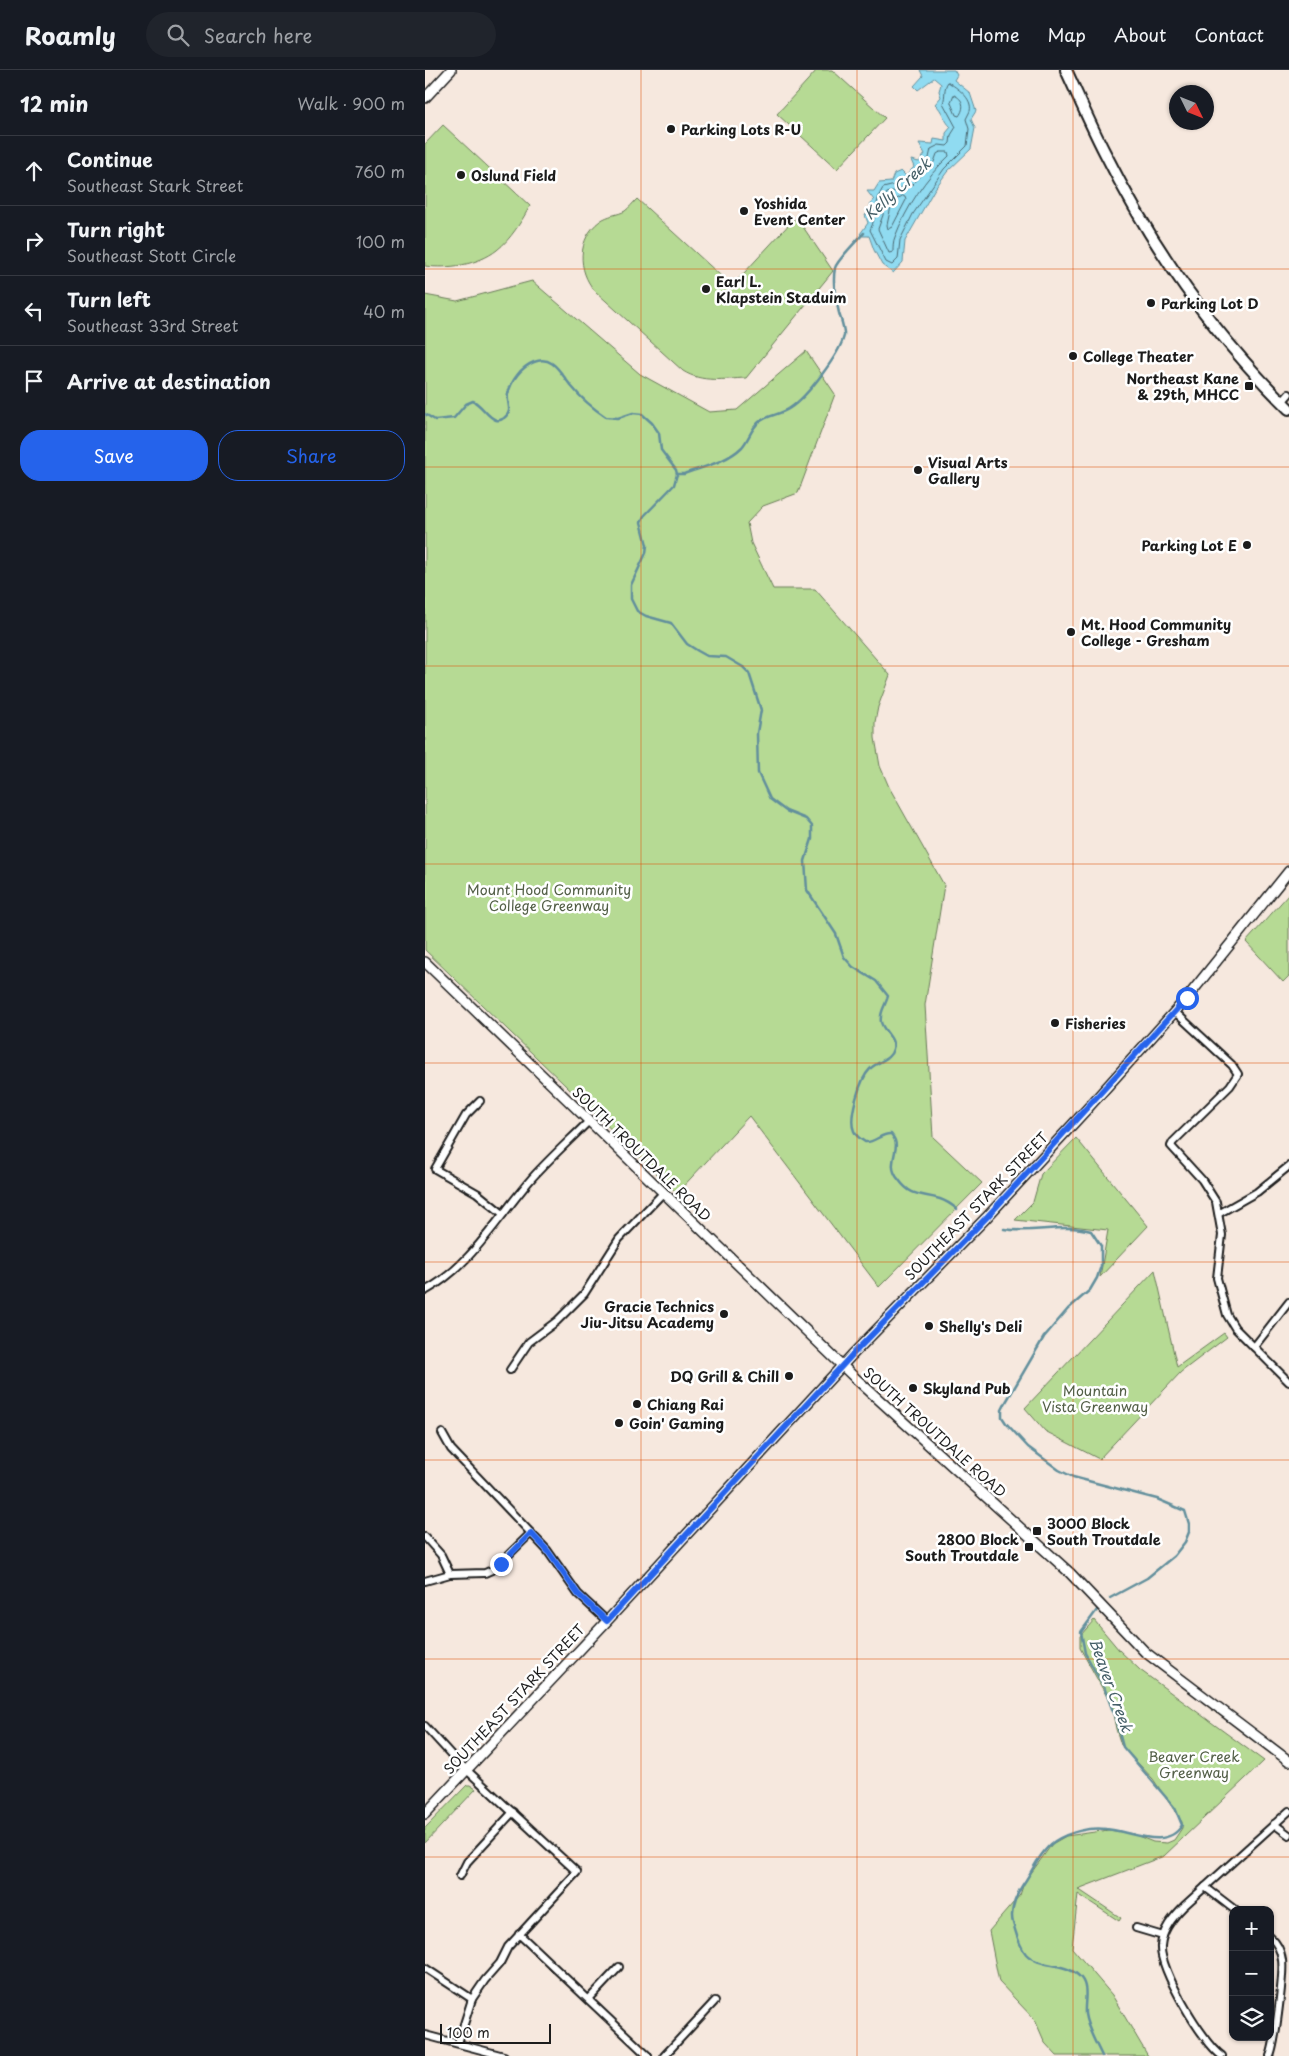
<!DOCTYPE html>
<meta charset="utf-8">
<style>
:root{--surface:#171b24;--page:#20242c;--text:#f1f3f6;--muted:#9ea1a6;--line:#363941;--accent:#2563eb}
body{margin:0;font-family:"Playpen Sans",sans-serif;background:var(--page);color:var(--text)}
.controls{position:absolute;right:15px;bottom:15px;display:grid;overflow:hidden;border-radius:10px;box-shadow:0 1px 4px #0004}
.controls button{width:45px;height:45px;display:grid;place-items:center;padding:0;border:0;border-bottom:1px solid var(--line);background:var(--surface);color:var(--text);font:25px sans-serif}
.compass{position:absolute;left:744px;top:15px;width:45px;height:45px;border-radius:50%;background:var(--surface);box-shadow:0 1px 4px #0004;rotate:133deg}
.scale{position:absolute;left:15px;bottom:12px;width:111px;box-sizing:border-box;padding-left:5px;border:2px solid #1c1c1c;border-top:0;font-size:14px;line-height:18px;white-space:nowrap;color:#1c1c1c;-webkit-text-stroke:4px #fff;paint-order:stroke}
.stop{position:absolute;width:15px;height:15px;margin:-11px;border:4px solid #2563eb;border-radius:50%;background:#fff}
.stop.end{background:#2563eb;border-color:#fff;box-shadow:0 1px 5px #0008}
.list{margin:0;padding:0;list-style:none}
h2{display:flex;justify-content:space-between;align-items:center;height:65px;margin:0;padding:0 20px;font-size:21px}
h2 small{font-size:16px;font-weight:400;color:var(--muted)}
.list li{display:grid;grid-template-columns:32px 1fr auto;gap:15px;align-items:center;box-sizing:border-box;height:70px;padding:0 20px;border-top:1px solid var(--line)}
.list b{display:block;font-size:19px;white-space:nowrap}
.list p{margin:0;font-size:16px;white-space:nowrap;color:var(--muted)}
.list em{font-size:16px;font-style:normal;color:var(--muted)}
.actions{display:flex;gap:10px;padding:15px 20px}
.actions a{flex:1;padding:11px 0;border:1px solid var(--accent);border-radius:20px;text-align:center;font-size:18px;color:var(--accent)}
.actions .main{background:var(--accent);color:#fff}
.icon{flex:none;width:28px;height:28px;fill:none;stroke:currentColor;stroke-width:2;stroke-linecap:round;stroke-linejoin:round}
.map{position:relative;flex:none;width:864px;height:1986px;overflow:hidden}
header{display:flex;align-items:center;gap:30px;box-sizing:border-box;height:70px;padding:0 25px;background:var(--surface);border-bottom:1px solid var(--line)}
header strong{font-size:24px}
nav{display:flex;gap:28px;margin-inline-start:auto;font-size:18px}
.search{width:350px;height:45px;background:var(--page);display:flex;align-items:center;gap:12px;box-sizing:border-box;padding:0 18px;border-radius:28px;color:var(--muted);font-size:19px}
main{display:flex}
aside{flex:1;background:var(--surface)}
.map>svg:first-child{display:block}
.green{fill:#b6da94;stroke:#697b58}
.water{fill:#90dbf1;stroke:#628f9c}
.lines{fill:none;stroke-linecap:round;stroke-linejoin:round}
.shore{stroke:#4a6871;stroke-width:1}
.stream{stroke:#628f9c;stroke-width:2.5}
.street-casing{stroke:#1c1c1c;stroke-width:10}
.secondary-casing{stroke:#1c1c1c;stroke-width:12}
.primary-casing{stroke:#1c1c1c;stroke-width:14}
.street{stroke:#fff;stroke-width:6}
.secondary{stroke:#fff;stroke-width:9}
.primary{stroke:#fff;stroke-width:10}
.route{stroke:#2563eb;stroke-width:6}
.grid{fill:none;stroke:#de560d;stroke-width:1;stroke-opacity:0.55}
.poi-dot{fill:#1c1c1c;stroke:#fff;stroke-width:2}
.labels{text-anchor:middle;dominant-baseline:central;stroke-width:5;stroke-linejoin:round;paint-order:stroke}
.poi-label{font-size:14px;font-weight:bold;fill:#1c1c1c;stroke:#fff;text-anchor:start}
.park-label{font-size:14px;fill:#525e46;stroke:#fff}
.street-label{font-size:14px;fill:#1c1c1c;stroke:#fff}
.water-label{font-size:15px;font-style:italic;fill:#455f67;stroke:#fff}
</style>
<header>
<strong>Roamly</strong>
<div class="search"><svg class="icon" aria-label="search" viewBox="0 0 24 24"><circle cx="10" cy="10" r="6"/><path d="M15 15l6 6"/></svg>Search here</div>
<nav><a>Home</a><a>Map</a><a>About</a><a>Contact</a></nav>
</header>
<main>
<aside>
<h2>12 min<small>Walk · 900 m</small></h2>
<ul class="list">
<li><svg class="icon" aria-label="ahead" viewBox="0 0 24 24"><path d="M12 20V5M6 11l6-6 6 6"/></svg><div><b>Continue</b><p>Southeast Stark Street</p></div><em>760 m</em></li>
<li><svg class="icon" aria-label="right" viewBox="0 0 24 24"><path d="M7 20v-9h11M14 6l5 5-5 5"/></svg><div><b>Turn right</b><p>Southeast Stott Circle</p></div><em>100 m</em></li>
<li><svg class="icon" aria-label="left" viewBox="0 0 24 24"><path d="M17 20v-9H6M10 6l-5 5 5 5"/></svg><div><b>Turn left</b><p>Southeast 33rd Street</p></div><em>40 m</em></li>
<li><svg class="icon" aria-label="arrive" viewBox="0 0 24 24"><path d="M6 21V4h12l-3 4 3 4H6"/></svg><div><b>Arrive at destination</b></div></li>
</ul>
<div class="actions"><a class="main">Save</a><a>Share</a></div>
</aside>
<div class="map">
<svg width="864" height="1986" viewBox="0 0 864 1986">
<rect width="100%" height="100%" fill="#f6e8de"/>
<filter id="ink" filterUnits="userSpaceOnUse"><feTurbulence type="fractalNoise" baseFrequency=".02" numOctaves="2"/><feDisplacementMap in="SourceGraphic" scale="10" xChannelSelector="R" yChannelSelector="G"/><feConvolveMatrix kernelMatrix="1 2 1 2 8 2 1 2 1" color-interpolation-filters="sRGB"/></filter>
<g filter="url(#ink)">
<g class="green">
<path d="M392,0H407L460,48L412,99L352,44Z"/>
<path d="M18,55L105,136C96,152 86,169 72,180C53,195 23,199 0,196V74Z"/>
<path d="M212,129L307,216L369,149L374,151L408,201L321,308C299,309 277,313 258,301L170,221C152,201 152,168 175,151C183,145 193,145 200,141C204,138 208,133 212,129Z"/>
<path d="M107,211L215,304L284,342L312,340L381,281L410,324L373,423L338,436L322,453L326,473L348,519H390L465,605L453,637L450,652V668L455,696L464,717L519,815L500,935L508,1067L557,1113L454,1217L324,1046L252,1123L0,880V225L32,231Z"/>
<path d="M864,824V906L858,912L821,872Z"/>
<path d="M651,1068L723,1156L675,1207L683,1160L590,1150L608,1132L616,1104Z"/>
<path d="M730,1200L752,1297L799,1263L802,1267L756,1302L674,1389L620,1361L600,1338Z"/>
<path d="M669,1550L694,1580L715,1600L839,1691L739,1786L653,1819L696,1848L694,1851L653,1824L647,1878L687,1925L723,1986H632L620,1973L610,1950L574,1912L564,1861L595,1825L599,1813L627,1774L641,1766L684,1760L708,1764L728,1772L742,1773L749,1770L757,1758V1752L728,1709L696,1675L691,1659L686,1634L655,1578V1566Z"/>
<path d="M42,1715H45L51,1719L0,1773V1758Z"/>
</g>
<path class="water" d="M495,0H529L532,5L529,10L545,23L551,41L546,49L550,58L546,79L522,102L509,120L480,171L478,192L468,203L457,195L449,180L444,166H438L435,164L443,153L440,145L447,143L445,135L449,130L442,121H449L454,113L466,112L469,104L476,101L481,106L489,97L486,90L494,92L500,84L494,73L508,74L509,69L521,71V63L526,57C519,51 518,41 510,34L516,27L514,21L516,14L509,8L493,20L489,16L498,6Z"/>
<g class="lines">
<g class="shore">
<path d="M523,12C532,18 548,28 545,41C544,44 542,46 541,49L544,59L542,76L519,99L488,144L475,170L473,189L467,195L461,192L445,160C452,147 450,129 458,118L470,115L473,109L480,111L485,109L504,88L506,79L514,75L522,76L525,73L526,65L531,57L518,33C521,26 518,18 523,12Z"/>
<path d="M529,25C539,29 540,38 534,46L531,45L526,33Z"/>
<path d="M516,82H523L524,86C501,107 481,138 470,167C468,171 468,177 468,182L464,183L453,159L458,145L460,126L462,123L472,121L477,117L488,114L509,92L512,84Z"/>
<path d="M478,126L480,127L481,130L467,157L463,159L462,155L467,132Z"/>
</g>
<g class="stream">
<path d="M0,344L10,350L29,348L41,334L48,331C57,335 62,347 71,350C76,351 75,350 79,348C89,341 81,333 83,324C86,311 96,297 109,292C129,284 136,305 147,317C156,328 169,339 181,347L193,348L208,343L217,344L227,353L234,363L236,380L251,400L252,404L249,415L219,446L216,452L222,475L221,483L206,515V529L212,541L221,546L246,553L262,574L273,581L282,586L301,587L318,597L324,603L336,640L332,663L333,703L345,729L361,741L381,749L387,756V769L380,791L382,820L411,864L419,887L428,897L451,911L463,926C461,935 454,942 456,952C458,961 471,969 468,979C465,991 452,991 445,999C435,1009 423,1048 429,1061C431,1066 435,1069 440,1072C450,1073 456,1063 466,1064C475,1075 469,1080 468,1093C467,1099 470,1106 474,1110C487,1128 497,1123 515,1129C521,1131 527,1135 532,1139"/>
<path d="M252,404H259C278,397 302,392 317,377C324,369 326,359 334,352C343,345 355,345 365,338C382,327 414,285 419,266C420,260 416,250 414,243C411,229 407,214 410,198C412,191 433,169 439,163"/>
<path d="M579,1159C607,1164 637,1153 666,1161L676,1176V1196L672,1208L665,1220L643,1239L619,1267L581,1332L577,1340V1347L581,1353L603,1377L634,1400L648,1407L732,1429L760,1441L764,1454V1462L760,1472L749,1486L722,1508L685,1528"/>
<path d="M672,1540L656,1562L660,1583L679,1617L689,1644L698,1677L750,1738L757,1755C742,1781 705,1761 681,1759C664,1757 644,1762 630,1771C617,1780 609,1797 601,1810C593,1821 584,1839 588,1853C591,1863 594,1876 601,1884C615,1899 641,1891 656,1908C664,1918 659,1932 660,1944C662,1958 671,1973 677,1986"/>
</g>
<defs>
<g id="street">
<path d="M857,332L864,324"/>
<path d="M750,942L807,995L813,1004L805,1016L748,1072L746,1076L777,1110L791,1132L797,1165L792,1208L802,1245L810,1258L864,1312"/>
<path d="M55,1031L41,1045L10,1099L52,1123L78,1144"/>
<path d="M795,1143L832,1122L864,1096"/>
<path d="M0,1221C46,1196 73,1147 107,1108C125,1088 145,1070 164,1051"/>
<path d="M829,1277L864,1232"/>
<path d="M85,1300L104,1272L132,1251L159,1224L194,1169L238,1123"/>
<path d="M17,1363L26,1379L122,1480L153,1524L182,1551"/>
<path d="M0,1467L16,1485L25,1504"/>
<path d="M0,1511L25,1504L60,1503L69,1499L106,1463"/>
<path d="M0,1656L32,1691L152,1802L83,1877L75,1893L60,1910L47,1929L33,1973"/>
<path d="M849,1754L864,1765"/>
<path d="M35,1806L42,1792L88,1742"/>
<path d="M780,1817L810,1840"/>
<path d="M711,1858L738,1866"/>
<path d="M94,1864L223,1986"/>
<path d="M0,1898L47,1929"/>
<path d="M164,1929L194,1897"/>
<path d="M0,1965L79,1986"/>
<path d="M239,1986L290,1931"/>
<path d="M797,1986C778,1973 734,1899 736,1876C737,1860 748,1847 759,1836L864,1741"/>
<path d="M845,1986C850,1975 859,1904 857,1890C856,1881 852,1873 845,1867"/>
</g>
<g id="secondary">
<path d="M0,28L26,0"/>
<path d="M0,892L429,1307L645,1503L720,1582L864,1691"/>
<path d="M0,1744L182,1551L427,1285L561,1148L662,1039L762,928L864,801"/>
</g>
<path id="primary" d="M641,0C654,28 666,56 680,83C727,177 789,265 864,339"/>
</defs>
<use href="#street" class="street-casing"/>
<use href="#secondary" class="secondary-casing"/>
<use href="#primary" class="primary-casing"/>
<use href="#street" class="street"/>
<use href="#secondary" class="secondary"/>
<use href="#primary" class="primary"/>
</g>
</g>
<g class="lines" filter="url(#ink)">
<path class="route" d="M76,1494L106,1463L122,1480L153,1524L182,1551L427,1285L561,1148L762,928"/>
</g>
<path class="grid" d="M216,0V1986M432,0V1986M648,0V1986M0,199H864M0,397H864M0,596H864M0,794H864M0,993H864M0,1192H864M0,1390H864M0,1589H864M0,1787H864"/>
<g class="poi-dot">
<circle cx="246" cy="59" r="5"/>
<circle cx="36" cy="105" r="5"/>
<circle cx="319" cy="141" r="5"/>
<circle cx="281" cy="219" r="5"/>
<circle cx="726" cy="233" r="5"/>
<circle cx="648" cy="286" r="5"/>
<rect x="819" y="311" width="10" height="10" rx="2.5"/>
<circle cx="493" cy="400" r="5"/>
<circle cx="822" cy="475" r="5"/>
<circle cx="646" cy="562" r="5"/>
<circle cx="630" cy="953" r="5"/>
<circle cx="299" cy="1244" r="5"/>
<circle cx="504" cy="1256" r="5"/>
<circle cx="364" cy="1306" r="5"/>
<circle cx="488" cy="1318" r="5"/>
<circle cx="212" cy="1334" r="5"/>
<circle cx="194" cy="1353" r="5"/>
<rect x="607" y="1456" width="10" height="10" rx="2.5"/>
<rect x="599" y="1472" width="10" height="10" rx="2.5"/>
</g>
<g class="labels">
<g class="poi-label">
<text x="256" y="59">Parking Lots R-U</text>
<text x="46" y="105">Oslund Field</text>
<text x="329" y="133">Yoshida<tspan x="329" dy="16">Event Center</tspan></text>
<text x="291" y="211">Earl L.<tspan x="291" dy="16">Klapstein Staduim</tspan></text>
<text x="736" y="233">Parking Lot D</text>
<text x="658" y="286">College Theater</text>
<text x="814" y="308" text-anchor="end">Northeast Kane<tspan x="814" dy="16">&amp; 29th, MHCC</tspan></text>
<text x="503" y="392">Visual Arts<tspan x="503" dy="16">Gallery</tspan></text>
<text x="812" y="475" text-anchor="end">Parking Lot E</text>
<text x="656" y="554">Mt. Hood Community<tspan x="656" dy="16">College - Gresham</tspan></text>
<text x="640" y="953">Fisheries</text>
<text x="289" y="1236" text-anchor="end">Gracie Technics<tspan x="289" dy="16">Jiu-Jitsu Academy</tspan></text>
<text x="514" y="1256">Shelly's Deli</text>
<text x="354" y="1306" text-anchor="end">DQ Grill &amp; Chill</text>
<text x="498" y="1318">Skyland Pub</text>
<text x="222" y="1334">Chiang Rai</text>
<text x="204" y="1353">Goin' Gaming</text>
<text x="622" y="1453">3000 Block<tspan x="622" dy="16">South Troutdale</tspan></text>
<text x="594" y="1469" text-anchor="end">2800 Block<tspan x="594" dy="16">South Troutdale</tspan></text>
</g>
<g class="park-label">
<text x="124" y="819">Mount Hood Community<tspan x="124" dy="16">College Greenway</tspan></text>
<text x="670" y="1320">Mountain<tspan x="670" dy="16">Vista Greenway</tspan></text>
<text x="769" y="1686">Beaver Creek<tspan x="769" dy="16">Greenway</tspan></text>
</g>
<g class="street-label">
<text transform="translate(217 1084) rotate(44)">SOUTH TROUTDALE ROAD</text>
<text transform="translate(551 1136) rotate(-46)">SOUTHEAST STARK STREET</text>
<text transform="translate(510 1362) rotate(42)">SOUTH TROUTDALE ROAD</text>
<text transform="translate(89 1629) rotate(-47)">SOUTHEAST STARK STREET</text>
</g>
<g class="water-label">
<text transform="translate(472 118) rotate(-42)">Kelly Creek</text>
<text transform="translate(687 1615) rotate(70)">Beaver Creek</text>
</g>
</g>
</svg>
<div class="controls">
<button>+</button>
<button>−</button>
<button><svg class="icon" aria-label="layers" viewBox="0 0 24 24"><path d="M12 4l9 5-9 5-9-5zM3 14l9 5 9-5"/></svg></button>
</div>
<svg class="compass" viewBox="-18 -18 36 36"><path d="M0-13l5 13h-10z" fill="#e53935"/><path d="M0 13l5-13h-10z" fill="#9ea1a6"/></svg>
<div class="scale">100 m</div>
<div class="stop" style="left:762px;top:928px"></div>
<div class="stop end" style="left:76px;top:1494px"></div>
</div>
</main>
